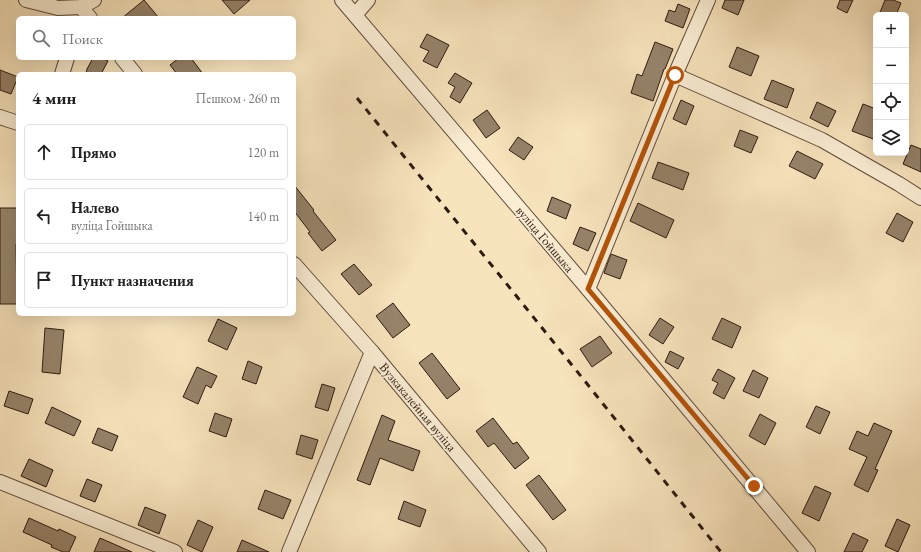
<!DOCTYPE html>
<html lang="ru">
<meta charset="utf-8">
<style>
:root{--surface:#fff;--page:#f2f2f2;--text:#222;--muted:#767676;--line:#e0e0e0}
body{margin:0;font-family:"EB Garamond",serif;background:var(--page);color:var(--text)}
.controls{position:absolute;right:12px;top:12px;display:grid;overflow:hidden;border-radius:6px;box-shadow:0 4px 16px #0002}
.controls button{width:36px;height:36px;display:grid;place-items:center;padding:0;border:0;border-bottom:1px solid var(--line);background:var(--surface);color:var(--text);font:20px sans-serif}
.stop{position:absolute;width:12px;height:12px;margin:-9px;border:3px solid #b45309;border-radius:50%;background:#fff}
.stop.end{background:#b45309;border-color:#fff;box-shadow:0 1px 4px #0008}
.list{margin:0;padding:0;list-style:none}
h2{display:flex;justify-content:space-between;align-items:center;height:52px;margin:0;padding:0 16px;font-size:17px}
h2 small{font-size:13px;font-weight:400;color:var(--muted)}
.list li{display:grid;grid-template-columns:26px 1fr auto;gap:12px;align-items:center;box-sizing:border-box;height:56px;margin:0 8px 8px;padding:0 8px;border:1px solid var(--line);border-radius:6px}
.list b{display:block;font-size:15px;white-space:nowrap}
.list p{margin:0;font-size:13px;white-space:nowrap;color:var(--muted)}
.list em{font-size:13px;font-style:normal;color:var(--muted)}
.icon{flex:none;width:22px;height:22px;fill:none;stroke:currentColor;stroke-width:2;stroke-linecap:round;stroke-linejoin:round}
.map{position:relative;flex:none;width:921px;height:552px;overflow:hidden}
.search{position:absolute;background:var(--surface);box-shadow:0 4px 16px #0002;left:16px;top:16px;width:280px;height:44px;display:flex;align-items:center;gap:10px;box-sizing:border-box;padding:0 14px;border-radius:6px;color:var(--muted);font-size:15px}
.panel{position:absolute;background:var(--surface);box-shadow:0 4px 16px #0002;left:16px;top:72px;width:280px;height:244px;border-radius:6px}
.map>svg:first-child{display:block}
.building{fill:#96836a;stroke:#2d1a11}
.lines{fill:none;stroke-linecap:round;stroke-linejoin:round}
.minor-casing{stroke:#604c3c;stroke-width:16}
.minor{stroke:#faedd3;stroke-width:14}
.rail{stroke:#2d1a11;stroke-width:3;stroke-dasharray:7 7;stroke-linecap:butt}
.route{stroke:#b45309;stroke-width:5}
.labels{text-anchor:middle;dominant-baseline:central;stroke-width:3;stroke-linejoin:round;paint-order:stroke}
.street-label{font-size:13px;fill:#2d1a11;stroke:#faedd3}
</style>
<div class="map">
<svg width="921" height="552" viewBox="0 0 921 552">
<rect width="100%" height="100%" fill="#f7e3bc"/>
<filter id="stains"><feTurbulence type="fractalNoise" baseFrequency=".005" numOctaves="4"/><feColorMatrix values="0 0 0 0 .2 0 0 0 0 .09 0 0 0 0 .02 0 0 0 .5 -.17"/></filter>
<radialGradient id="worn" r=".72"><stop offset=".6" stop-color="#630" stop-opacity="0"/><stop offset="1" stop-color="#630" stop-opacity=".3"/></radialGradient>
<g class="building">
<path d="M144,0L159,18H122Z"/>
<path d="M222,0H250L234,14Z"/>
<path d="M725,0H744L738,15L722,8Z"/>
<path d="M840,0H853L847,13L837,8Z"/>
<path d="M885,0H893L901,3L896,15H879Z"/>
<path d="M678,4L690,9L683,28L665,21L669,10L675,12Z"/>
<path d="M427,34L449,45L437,68L423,61L429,51L420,47Z"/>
<path d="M655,42L673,49L665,69H664L653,101L631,93L637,74L642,76Z"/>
<path d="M737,47L759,56L751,76L729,67Z"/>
<path d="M93,58H102L108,61L101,74H86L87,69Z"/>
<path d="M179,58H191L203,74H177L170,65Z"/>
<path d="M0,70L18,77L11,94L0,90Z"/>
<path d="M455,73L472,83L460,103L450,97L455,87L448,83Z"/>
<path d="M772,80L794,89L787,108L764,99Z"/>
<path d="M681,100L694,106L686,125L673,119Z"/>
<path d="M817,102L836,111L828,127L810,118Z"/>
<path d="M863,104L876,109V140L852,131Z"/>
<path d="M487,110L500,128L486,138L473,120Z"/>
<path d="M740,130L758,137L751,153L734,146Z"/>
<path d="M518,137L533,147L524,160L509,150Z"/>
<path d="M911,145L921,149V172L903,164Z"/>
<path d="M797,151L823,164L815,179L789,166Z"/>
<path d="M658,162L689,173L683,190L652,178Z"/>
<path d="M294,185L314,210L313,211L336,240L322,251L308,233L310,232L294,211Z"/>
<path d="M552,197L571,205L566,219L547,211Z"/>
<path d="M638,203L674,220L666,238L630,221Z"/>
<path d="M0,208H18V244H16L17,304H0Z"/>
<path d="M897,213L913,222L903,242L886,233Z"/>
<path d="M580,227L596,233L588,251L573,244Z"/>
<path d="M611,254L627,260L620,279L604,273Z"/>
<path d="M354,264L372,285L359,295L341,274Z"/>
<path d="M393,303L410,325L393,338L376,316Z"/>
<path d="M660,318L674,327L663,344L649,335Z"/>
<path d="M722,318L741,327L732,348L712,339Z"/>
<path d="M218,319L237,328L227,350L208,341Z"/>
<path d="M45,328L64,330L60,374L42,372Z"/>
<path d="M600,336L612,353L592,367L580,349Z"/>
<path d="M670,351L684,358L678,369L665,362Z"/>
<path d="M432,353L460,389L447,399L419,363Z"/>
<path d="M248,361L262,367L256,384L242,379Z"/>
<path d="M197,367L217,376L211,388L206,385L198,404L183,397Z"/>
<path d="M718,369L735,378L724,399L713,393L718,383L712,380Z"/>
<path d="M753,370L768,378L759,398L743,391Z"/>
<path d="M322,384L335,388L328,411L315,407Z"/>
<path d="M9,391L33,399L28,414L4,406Z"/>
<path d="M816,406L830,412L820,434L806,427Z"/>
<path d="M52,407L81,421L74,436L45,423Z"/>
<path d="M215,413L232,419L226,437L209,431Z"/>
<path d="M760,414L776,423L765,445L749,436Z"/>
<path d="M382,415L395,421L388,440L420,451L413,471L380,458L370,485L357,480Z"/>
<path d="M493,418L513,444L517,442L529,458L515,469L494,443L488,447L476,431Z"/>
<path d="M874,423L892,431L875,469L878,470L868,492L854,485L867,457L849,449L857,431L868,436Z"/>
<path d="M98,428L118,436L112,451L92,443Z"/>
<path d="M301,435L318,440L312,459L296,454Z"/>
<path d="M29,459L53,470L46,487L21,476Z"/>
<path d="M539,475L566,510L553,520L526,485Z"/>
<path d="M87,479L102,485L95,502L80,496Z"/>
<path d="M815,486L831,493L819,521L802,513Z"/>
<path d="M265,490L291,500L283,519L258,509Z"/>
<path d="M404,501L426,510L420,527L398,519Z"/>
<path d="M145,507L166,515L159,534L138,525Z"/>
<path d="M29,518L58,531L59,529L76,537L69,552H63L51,547L52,545L23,532Z"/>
<path d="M897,519L910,525L898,552L885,546Z"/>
<path d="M198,520L213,527L202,552L187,545Z"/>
<path d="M853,533L868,540L862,552H844Z"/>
<path d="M100,538L132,552H94Z"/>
<path d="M242,540L269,552H237Z"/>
</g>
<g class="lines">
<defs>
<g id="minor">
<path d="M26,0L58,8L81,7L94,0"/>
<path d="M342,0L588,289L808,552"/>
<path d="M81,7L90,18"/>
<path d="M355,15L368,0"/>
<path d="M122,58L135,74"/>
<path d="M62,74L67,58"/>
<path d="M675,75L822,140L899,184L921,198"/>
<path d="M0,117L18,123"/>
<path d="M294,264L372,352L539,552"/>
<path d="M588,289L675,75L708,0"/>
<path d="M0,482L175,552"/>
<path d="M289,552L372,352"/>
</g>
</defs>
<use href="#minor" class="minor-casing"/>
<use href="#minor" class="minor"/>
<path class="rail" d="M357,98L584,380L721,552"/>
</g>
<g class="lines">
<path class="route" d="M675,75L588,289L754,486"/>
</g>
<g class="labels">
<g class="street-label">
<text transform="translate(545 239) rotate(50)">вуліца Гойшыка</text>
<text transform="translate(418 407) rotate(50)">Вузкакалейная вуліца</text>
</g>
</g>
<rect width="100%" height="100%" filter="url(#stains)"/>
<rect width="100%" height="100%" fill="url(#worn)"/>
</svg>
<div class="controls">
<button>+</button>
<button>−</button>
<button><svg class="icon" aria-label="locate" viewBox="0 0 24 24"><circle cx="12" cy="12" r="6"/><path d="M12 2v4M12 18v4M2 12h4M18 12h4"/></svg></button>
<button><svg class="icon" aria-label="layers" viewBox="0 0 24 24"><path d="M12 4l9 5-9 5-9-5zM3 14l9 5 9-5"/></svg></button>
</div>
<div class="stop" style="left:675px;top:75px"></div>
<div class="stop end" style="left:754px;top:486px"></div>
<div class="search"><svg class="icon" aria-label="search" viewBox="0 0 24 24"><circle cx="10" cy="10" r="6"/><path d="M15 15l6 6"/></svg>Поиск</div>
<section class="panel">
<h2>4 мин<small>Пешком · 260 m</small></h2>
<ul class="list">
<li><svg class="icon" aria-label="ahead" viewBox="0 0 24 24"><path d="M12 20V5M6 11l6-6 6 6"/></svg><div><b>Прямо</b></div><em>120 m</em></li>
<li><svg class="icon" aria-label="left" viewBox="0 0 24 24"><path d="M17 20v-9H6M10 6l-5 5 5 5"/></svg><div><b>Налево</b><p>вуліца Гойшыка</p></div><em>140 m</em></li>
<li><svg class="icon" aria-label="arrive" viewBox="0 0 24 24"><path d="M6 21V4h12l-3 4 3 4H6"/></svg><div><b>Пункт назначения</b></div></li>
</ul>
</section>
</div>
